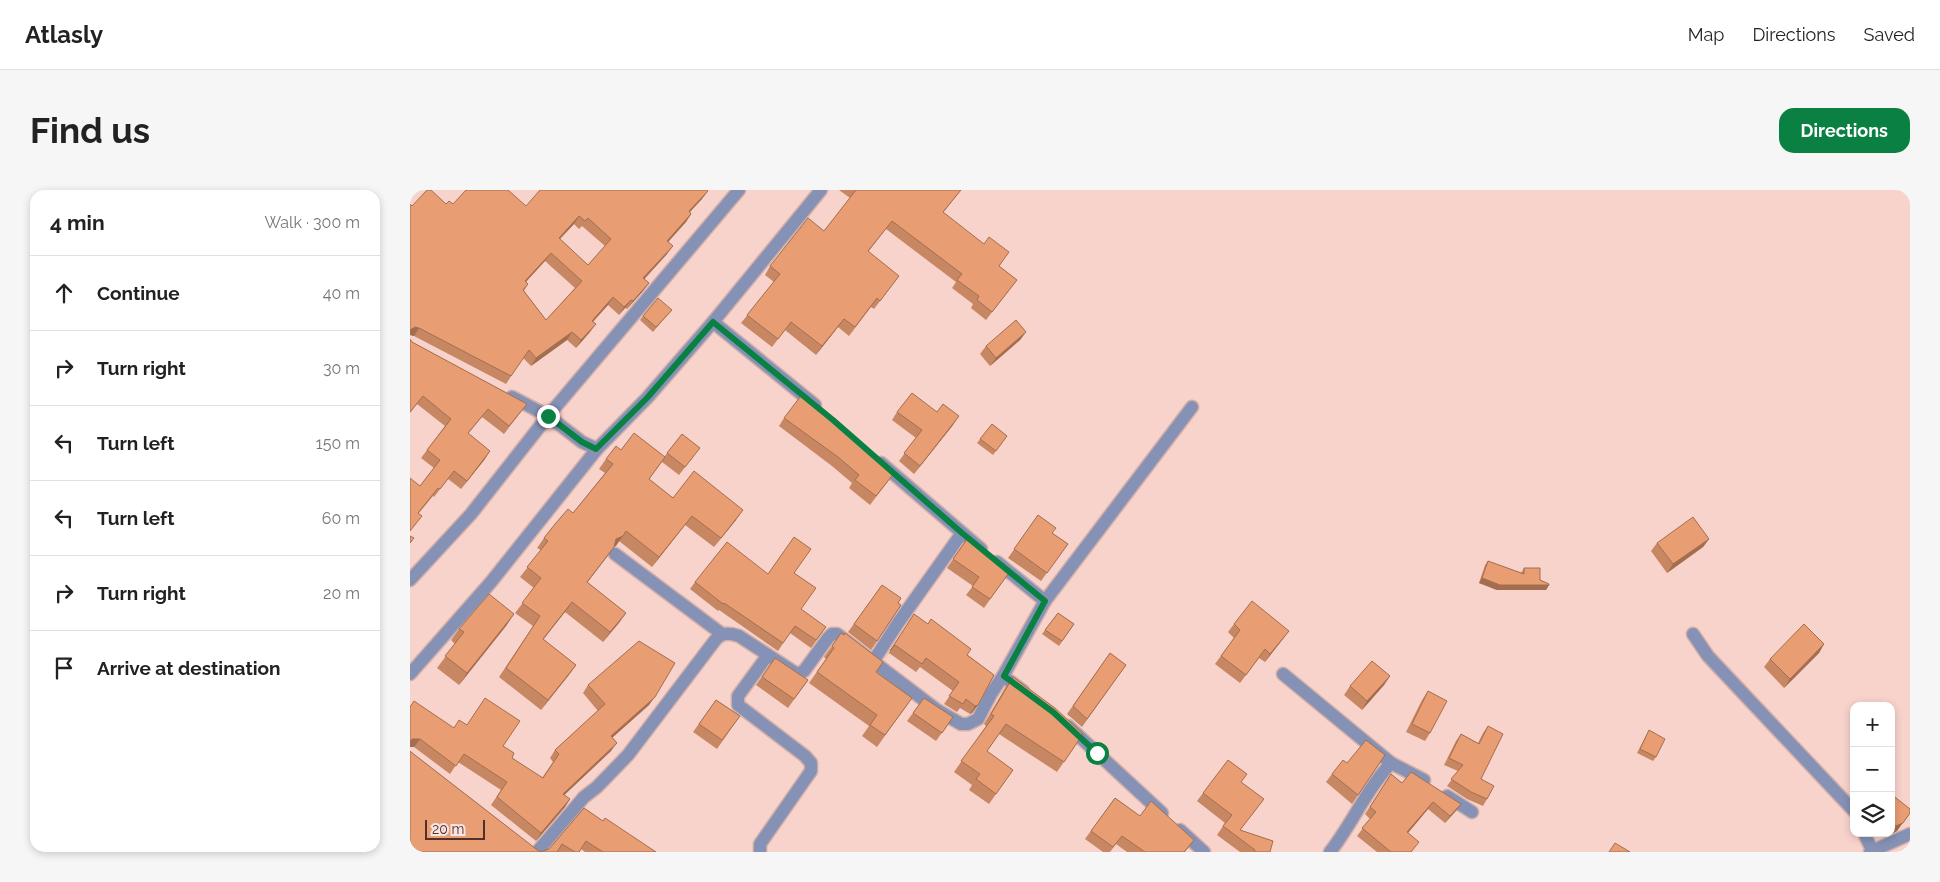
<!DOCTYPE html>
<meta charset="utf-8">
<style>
:root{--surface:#fff;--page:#f6f6f6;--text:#222;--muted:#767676;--line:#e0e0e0;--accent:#0b8043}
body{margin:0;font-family:Raleway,sans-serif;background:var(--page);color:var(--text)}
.controls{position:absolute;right:15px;bottom:15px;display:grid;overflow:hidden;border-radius:10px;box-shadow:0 2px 8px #0003}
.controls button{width:45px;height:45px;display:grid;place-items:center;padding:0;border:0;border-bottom:1px solid var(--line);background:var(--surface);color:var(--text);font:25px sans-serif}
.scale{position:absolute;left:15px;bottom:12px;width:60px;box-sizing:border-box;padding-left:5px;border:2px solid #522f29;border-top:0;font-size:14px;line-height:18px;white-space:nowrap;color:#522f29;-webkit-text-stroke:4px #f8e5e1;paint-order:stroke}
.stop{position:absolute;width:15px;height:15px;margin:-11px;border:4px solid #0b8043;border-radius:50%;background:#fff}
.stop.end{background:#0b8043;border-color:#fff;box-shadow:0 1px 5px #0008}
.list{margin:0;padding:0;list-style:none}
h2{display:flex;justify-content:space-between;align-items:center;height:65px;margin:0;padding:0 20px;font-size:21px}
h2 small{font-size:16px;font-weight:400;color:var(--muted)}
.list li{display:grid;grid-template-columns:32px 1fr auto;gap:15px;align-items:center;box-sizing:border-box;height:75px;padding:0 20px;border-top:1px solid var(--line)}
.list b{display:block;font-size:19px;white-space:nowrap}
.list em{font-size:16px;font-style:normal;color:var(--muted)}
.icon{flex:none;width:28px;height:28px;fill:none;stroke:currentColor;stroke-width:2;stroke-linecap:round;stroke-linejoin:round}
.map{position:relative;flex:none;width:1500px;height:662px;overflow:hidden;border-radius:15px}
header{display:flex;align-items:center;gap:30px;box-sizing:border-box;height:70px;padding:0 25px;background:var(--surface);border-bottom:1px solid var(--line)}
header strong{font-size:24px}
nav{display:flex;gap:28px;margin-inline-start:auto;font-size:18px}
.intro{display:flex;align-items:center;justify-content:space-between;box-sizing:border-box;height:120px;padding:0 30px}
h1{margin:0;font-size:35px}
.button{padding:12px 22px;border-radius:15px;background:var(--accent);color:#fff;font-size:18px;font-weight:700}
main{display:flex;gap:30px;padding:0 30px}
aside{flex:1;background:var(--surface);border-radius:15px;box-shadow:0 2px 8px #0003}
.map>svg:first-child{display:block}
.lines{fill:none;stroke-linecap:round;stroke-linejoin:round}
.minor-casing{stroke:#d3afa8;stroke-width:15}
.minor{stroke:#8592b6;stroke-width:12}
.wall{fill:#c88763;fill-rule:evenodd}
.shaded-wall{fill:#a36e50}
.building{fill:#e99d73;stroke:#a36e50;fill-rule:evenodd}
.route{stroke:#0b8043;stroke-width:6}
</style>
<header>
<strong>Atlasly</strong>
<nav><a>Map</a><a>Directions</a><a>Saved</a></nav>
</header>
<div class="intro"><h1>Find us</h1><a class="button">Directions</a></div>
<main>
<aside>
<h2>4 min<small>Walk · 300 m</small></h2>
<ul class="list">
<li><svg class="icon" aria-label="ahead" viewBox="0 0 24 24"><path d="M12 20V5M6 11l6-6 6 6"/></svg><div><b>Continue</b></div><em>40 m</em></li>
<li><svg class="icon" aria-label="right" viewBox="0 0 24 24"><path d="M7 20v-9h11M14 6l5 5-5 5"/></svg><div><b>Turn right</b></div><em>30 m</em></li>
<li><svg class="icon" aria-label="left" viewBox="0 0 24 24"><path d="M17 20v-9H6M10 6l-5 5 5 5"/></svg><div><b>Turn left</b></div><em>150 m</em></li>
<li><svg class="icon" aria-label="left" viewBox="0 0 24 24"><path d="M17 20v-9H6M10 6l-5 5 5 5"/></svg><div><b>Turn left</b></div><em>60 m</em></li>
<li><svg class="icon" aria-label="right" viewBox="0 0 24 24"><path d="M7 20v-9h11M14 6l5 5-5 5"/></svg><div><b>Turn right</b></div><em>20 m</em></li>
<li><svg class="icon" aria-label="arrive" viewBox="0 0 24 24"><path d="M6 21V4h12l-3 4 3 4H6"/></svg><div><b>Arrive at destination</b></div></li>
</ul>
</aside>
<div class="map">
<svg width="1500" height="662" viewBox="0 0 1500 662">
<rect width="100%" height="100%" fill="#f8d3cc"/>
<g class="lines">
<defs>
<g id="minor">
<path d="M303,132L405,215"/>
<path d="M102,207L138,226L172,252L187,259"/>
<path d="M471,273L571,359"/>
<path d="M205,364L312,444"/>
<path d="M587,372L635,411L593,486"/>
<path d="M0,390L61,324L138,226L329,0"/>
<path d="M635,411L782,217"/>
<path d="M1283,444L1298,466L1444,621"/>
<path d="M464,470L488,433L552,343"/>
<path d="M0,484L81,392L187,259L237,208L303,132L411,0"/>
<path d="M873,484L981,573C956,600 942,634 920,662"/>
<path d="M658,536L752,623"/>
<path d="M981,573L1014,590"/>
<path d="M1037,606L1062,622"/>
<path d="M770,640L794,662"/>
<path d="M1454,643L1462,660"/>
<path d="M127,662L174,607L187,597L218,565L303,453C310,443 317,442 329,446L387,484L394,481L418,448L422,444H427L527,520L551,534H558L568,529L581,504L593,486L613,501"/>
<path d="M350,662V654L401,581V573L395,566L328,515V506L358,465"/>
<path d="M1460,662L1500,644"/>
</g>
</defs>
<use href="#minor" class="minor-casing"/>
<use href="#minor" class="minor"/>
</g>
<g class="wall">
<path d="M429,0H551L533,23L589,76L607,90L576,130L561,118L563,114L542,98L546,92L476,39L458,62L489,86L464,119L461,117L439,146L428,137L406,165L375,140L362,157L331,133L364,92L355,85L360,76L414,41L440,8Z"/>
<path d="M292,9L280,22L281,24L276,32L258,51L257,64L234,89L239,93L233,101L217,119L215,118L209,125L198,115L183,132L180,142L166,158L157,150L121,176L113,168L96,194L4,146L0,145V14L2,16L36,14L116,16ZM164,34L169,39L172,36L195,56L178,75L150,49ZM135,71L165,98L136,130L114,101L118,94L116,92Z"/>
<path d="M262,120L243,142L230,130L233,126Z"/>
<path d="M616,142L610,150L580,176L570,164L576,156Z"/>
<path d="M0,149L2,152L117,214L94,244L72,227L58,244L75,269L51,299L38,289L24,307L23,306L9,323L6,334L10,296L24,278L11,268L35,236L7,214L0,223Z"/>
<path d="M487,222H527L543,235L504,284L489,271L506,248L482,230Z"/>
<path d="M374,228L485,282L460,315L439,298L442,293L422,276L369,236Z"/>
<path d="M582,234L597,246L583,265L567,253Z"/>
<path d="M272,244L284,266L269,285L252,272L239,289L263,308L326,330L304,357L275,335L242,377L209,351L204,356L177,392L216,423L193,452L155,422L133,449L166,475L131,520L89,487L123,436L105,423L124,398L110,387L131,360L127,358L134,348L163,323L195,283L189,279L196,269L211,260L254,267Z"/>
<path d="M628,325L642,343L658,354L631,391L598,368Z"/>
<path d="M558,348L601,380L574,418L556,405L563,396L537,378Z"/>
<path d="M1299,349L1293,357L1257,383L1241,361L1247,353Z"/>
<path d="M1078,371L1111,383L1114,378L1130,390L1139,395L1136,400H1087L1069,393L1075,375Z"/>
<path d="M384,383L391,420L416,437L401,458L380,443L368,461L309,420L308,421L280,399L285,392L358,384Z"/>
<path d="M472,395L488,413L491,415L461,460L438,442Z"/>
<path d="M648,423L664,434L649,456L632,444Z"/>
<path d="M104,424L96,436L49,495L27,478L45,454L41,450L49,439Z"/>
<path d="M504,424L584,485L562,523L560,524L550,518L547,522L534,514L543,501L510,477L506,482L479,463L474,470Z"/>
<path d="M824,434L873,449L855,472L849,468L830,493L805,474L824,448L818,442Z"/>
<path d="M1414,454L1409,463L1374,498L1354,477L1360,469Z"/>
<path d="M422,456L466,482L502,508L467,557L452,546L459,536L399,493L416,469L414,467Z"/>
<path d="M700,463L716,475L672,537L657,524Z"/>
<path d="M365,468L398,490L378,518L346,495Z"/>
<path d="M980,486L974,495L952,520L934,505L940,496Z"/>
<path d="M603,487L673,544L647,582L589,544L577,561L603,580L579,614L559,600L562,595L544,582L576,536L574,534L595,498Z"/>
<path d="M178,495L239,515L202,548L201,561L154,605L160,609L155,617L126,651L81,615L91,600L48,572L40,584L4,557H0V516L44,538L57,535L93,556L102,568L132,588L143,572L140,568L145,560L188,521L173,503Z"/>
<path d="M1018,501L1020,543L1015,551L996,542L1012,510Z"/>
<path d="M514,508L543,527L526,551L497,531Z"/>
<path d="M306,510L330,526L307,559L283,542Z"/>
<path d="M1078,536L1071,589L1077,609L1073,616L1057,609L1037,596L1048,581L1034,575L1046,551L1051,544L1068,553L1073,543Z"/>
<path d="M1239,540L1246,567L1243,571L1227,563Z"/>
<path d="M1,562L130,662L139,659L193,631L246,662H175L171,659L169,662H0Z"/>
<path d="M975,565L942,614L916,592L922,584L937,573Z"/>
<path d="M981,584L992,593L1051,614L1035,633L1018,619L998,643L1002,662H967L947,646L960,629L955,624Z"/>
<path d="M831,592L848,617L830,640L860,662H830L807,645L815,633L787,611L793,603Z"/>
<path d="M1481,604L1487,641L1481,644L1480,643H1481Z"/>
<path d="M705,608L730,626L784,650L775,662H717L706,654L700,662H693L675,649Z"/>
</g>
<g class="shaded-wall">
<path d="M298,1L292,9L273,29L279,21Z"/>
<path d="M281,24L276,32L252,59L257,51Z"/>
<path d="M169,26L164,34L143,56L149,48Z"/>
<path d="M263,56L257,64L228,96L233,88Z"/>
<path d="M141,63L135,71L109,99L115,91Z"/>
<path d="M239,93L233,101L217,119L223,111Z"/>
<path d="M203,107L198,115L176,139L182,131Z"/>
<path d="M221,110L215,118L209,125L214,117Z"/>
<path d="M434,129L428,137L406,165L412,156Z"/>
<path d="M186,134L180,142L166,158L171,150Z"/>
<path d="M5,137L9,138L4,146L0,145V140Z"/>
<path d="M162,142L157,150L121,176L126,168Z"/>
<path d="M616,142L610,150L580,176L586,168Z"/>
<path d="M549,226L543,235L504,284L510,276Z"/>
<path d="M80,261L75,269L51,299L57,291Z"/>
<path d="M333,320L326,330L304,357L311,348Z"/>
<path d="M282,326L275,335L242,377L249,367Z"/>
<path d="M216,341L206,356L199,359L206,349Z"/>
<path d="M1299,349L1293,357L1257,383L1263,374Z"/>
<path d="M204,357L197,367L170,402L177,392Z"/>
<path d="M1072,388L1139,395L1136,400H1087L1069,393Z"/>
<path d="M162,412L155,422L126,459L133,449Z"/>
<path d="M216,423L209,433L193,452L200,442Z"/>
<path d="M104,424L96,436L49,495L57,483Z"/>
<path d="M879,441L873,449L855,472L860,464Z"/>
<path d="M1414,454L1409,463L1374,498L1380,489Z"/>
<path d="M166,475L159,485L131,520L138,510Z"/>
<path d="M980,486L974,495L952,520L957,511Z"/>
<path d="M245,507L239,515L195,554L201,546Z"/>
<path d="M568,515L562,523L560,524L565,516Z"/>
<path d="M2,549H10L4,557H0V552Z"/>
<path d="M207,553L201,561L147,612L153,604Z"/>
<path d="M160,609L155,617L126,651L131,643Z"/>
<path d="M1023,612L1018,619L992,650L997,642Z"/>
<path d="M1051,614L1046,621L1035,633L1040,626Z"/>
<path d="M1500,623L1487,641L1481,644L1486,636Z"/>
</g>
<g class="building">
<path d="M17,0H21L36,14L39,11L43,14L56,0H98L116,16L130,0H296L298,1L279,21L281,24L257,51L263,56L233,88L239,93L223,111L221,110L214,117L203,107L182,131L186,134L171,150L162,142L126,168L119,160L101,186L9,138L5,137L0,140V14L2,16ZM169,26L175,31L178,28L201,49L178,75L149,48ZM141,63L172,91L136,130L113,100L118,94L115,91Z"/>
<path d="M446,0H551L533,22L574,54L579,47L599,62L589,76L607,90L582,122L567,110L569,106L547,90L552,84L482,31L458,61L489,86L470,111L467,108L445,137L434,129L412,156L381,132L368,149L337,125L370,84L360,76L398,28L414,41Z"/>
<path d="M248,108L262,120L246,137L233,126Z"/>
<path d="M606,130L616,142L586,168L576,156Z"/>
<path d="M0,149L2,152L117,214L99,236L78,219L58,243L80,261L57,291L44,281L30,299L28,298L8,323L12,326L0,341V288L10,296L30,270L17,260L41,229L13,206L0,222Z"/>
<path d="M393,203L485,282L466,306L445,290L449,285L428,267L374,228Z"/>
<path d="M502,203L527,222L533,214L549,226L510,276L494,263L512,240L487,222Z"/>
<path d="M582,234L597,246L586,261L570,249Z"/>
<path d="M224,243L255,267L239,289L263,308L284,281L333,320L311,348L282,326L249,367L216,341L213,346L206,349L204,357L177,392L216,423L200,442L162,412L133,449L166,475L138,510L96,478L130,426L112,413L131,388L117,377L138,351L134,348L145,334L158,319L163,323L203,274L196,269L206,256L211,260Z"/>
<path d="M272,244L290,258L275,277L257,263Z"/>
<path d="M628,325L646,338L642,343L658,354L637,383L604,359Z"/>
<path d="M1283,327L1299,349L1263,374L1247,353Z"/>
<path d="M0,346L4,348L0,353Z"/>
<path d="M384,347L401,359L384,383L406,398L391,419L416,437L406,450L385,436L373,453L314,413L313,414L285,392L317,352L358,384Z"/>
<path d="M558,348L601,380L580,409L562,397L569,387L543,369Z"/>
<path d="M1078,371L1114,384V378H1130V390L1139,394V395H1090L1072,388Z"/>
<path d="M472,395L491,408L488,413L491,415L467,451L444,434Z"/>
<path d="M79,404L104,424L57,483L35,466L54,442L49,439Z"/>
<path d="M842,411L879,441L860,464L855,459L836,485L811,466L830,440L824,434Z"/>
<path d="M648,423L664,434L652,451L635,440Z"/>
<path d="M504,424L518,434L521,429L561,459L557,465L584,485L568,515L565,516L556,509L553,514L539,506L549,492L516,468L512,474L485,455L480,461Z"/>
<path d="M1394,434L1414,454L1380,489L1360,469Z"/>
<path d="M431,443L434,445L435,443L473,472L466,482L502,508L475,545L460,535L467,525L407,482L424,458L422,456Z"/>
<path d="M229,451L265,473L245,507L201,546L207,553L153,604L160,609L131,643L87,607L97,592L54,564L46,576L10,549H2L0,552V517L4,511L44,538L49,530L57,535L75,508L110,531L93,556L104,563L102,568L133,588L149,564L145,560L195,514L178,495Z"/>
<path d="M700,463L716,475L677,529L663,516Z"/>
<path d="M365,468L398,490L384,509L352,487Z"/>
<path d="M962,471L980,486L957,511L940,496Z"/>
<path d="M603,487L645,518L673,544L654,572L596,534L577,561L603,580L586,604L566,589L570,584L551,571L584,526L581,524Z"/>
<path d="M1018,501L1037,511L1020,543L1002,534Z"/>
<path d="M514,508L543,527L532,543L503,523Z"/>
<path d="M306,510L330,526L312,550L289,534Z"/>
<path d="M1078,536L1093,544L1071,589L1084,596L1077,609L1061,602L1041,589L1053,575L1039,568L1051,544L1069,554Z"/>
<path d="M1239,540L1255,549L1246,567L1230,559Z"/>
<path d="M956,550L975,565L948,605L922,584L933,570L937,573Z"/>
<path d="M0,561L1,562L130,662L139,659L174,618L193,631L195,628L246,662H193L176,651L169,662H165L152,654L147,662H0Z"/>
<path d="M818,570L837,584L831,592L854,609L830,640L863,651L860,662H844L845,660L813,636L822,625L793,603Z"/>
<path d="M1001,582L1051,614L1040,626L1023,612L997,642L1009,652L1001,662H981L952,638L966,622L960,617L981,584L992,593Z"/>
<path d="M1481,604L1500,619V623L1493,633L1486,636L1481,632Z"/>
<path d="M705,608L730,626L741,611L784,650L774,662H735L712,646L703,657L681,641Z"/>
<path d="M1205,653L1220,662H1199Z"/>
</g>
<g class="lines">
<path class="route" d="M138,226L172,252L186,259L237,208L303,132L423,230L552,343L635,411L594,486L643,522L687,563"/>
</g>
</svg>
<div class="controls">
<button>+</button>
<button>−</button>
<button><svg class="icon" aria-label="layers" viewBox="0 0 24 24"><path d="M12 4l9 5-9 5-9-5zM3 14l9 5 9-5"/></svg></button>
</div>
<div class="scale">20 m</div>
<div class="stop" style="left:687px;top:563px"></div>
<div class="stop end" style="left:138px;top:226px"></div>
</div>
</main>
